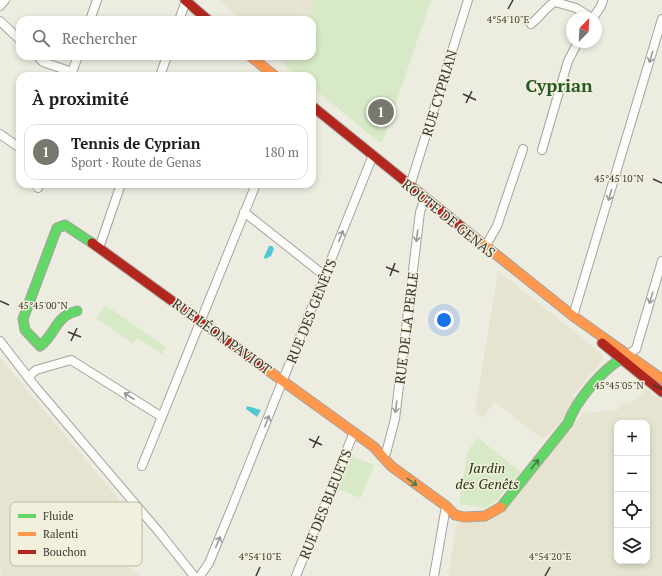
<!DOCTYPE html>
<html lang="fr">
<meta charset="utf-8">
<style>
:root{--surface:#fff;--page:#f6f6f6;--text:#202124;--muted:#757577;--line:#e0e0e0;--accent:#79786f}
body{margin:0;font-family:"PT Serif",serif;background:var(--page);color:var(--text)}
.controls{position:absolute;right:12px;bottom:12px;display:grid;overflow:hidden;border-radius:8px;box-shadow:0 2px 6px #0003}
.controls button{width:36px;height:36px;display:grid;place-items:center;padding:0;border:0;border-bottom:1px solid var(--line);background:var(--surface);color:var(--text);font:20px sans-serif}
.compass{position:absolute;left:566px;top:12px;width:36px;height:36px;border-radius:50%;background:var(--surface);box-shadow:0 2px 6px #0003;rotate:24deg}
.you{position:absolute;left:444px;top:320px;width:14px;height:14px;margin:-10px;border:3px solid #fff;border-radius:50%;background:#1a73e8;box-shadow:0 0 0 6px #1a73e833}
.badge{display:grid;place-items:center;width:26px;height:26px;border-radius:50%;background:var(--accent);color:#fff;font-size:13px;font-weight:700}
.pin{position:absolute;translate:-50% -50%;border:2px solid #fff;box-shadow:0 1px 4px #0006}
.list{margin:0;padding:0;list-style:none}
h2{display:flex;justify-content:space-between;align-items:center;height:52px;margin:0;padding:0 16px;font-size:17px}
h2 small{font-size:13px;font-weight:400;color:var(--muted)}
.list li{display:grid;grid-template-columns:26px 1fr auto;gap:12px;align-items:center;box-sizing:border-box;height:56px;margin:0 8px 8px;padding:0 8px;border:1px solid var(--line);border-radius:12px}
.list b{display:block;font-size:15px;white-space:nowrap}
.list p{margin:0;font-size:13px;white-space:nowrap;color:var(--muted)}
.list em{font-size:13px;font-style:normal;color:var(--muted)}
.icon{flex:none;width:22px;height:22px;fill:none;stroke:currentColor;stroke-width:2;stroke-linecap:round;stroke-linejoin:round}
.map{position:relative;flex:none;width:662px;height:576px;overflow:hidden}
.search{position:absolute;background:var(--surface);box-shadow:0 2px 6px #0003;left:16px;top:16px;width:300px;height:44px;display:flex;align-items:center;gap:10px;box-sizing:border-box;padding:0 14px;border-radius:12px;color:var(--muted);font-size:15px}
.panel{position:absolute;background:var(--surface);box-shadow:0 2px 6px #0003;left:16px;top:72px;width:300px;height:116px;border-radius:12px}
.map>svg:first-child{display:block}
.built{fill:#e6e4d1;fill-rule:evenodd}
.green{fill:#d7e9c6}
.water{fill:#50c8d0}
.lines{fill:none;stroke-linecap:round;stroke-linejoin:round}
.street-casing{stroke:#a5a39b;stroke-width:10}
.fast-casing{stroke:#a5a39b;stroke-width:11}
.slow-casing{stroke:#a5a39b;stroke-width:11}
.jam-casing{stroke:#a5a39b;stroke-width:11}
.street{stroke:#fcfcfa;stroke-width:8}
.fast{stroke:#63d668;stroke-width:9}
.slow{stroke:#ff974d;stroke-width:9}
.jam{stroke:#b3261e;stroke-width:9}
.oneway{stroke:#9c9a96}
.oneway2{stroke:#4b7848}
.ticks{fill:none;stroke:#3b3932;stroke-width:1.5}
.labels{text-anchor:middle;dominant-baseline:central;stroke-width:3;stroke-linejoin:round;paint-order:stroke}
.street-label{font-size:14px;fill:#3b3932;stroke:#f2efdc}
.park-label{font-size:14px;font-style:italic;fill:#213412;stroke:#f2efdc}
.district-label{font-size:18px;font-weight:bold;fill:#255925;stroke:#f2efdc}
.key{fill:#f2efdc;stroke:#bbb8a9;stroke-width:1}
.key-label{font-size:11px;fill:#3b3932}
.ticks-label{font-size:10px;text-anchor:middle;fill:#3b3932;stroke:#f2efdc;stroke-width:3;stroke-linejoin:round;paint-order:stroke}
</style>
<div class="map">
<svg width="662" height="576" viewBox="0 0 662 576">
<rect width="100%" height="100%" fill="#edece1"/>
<g class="built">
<path d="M220,0H315L306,20H240Z"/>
<path d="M274,56H290L285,65Z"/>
<path d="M498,271L601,353L603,356L602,360L574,395L575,404L550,434L542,439L495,402L482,418L475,412Z"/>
<path d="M0,358L144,529L123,563L140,576H2L0,567Z"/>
<path d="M647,389L662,401V576H448L457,520L507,508L583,413L617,410L621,404L625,403L630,404ZM617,423H647V561H617Z"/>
</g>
<g class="green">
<path d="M315,0H431L386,132L387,134L380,143L312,87V76H298L285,65L290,56H312V20H306Z"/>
<path d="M105,305L166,347L162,354L137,338L133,344L96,318Z"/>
<path d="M478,438L521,472L497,500L485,508L459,504L468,450Z"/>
<path d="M348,455L374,465L361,498L335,488Z"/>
</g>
<g class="water">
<path d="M269,246H272L274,249L271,256L265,259L264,257Z"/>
<path d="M247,406L261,410L257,417L246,409Z"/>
</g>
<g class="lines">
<defs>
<g id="street">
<path d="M0,6L5,0"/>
<path d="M593,18L601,6L603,0"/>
<path d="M90,20L97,0"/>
<path d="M179,20L186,1"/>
<path d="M0,21L20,40"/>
<path d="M531,24C538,19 550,3 555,2L576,8L592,18"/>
<path d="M37,56L43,62L72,72L78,56"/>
<path d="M160,76L167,56"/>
<path d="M0,134L20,148"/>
<path d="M542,150L568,61L578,42"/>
<path d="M410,186L468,0"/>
<path d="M38,188L40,184"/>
<path d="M244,212L325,276"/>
<path d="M485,247L497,226L523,149"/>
<path d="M99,248L121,184"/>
<path d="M573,316L662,19"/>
<path d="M0,341L34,385L159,532L194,576"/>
<path d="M629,354L636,349L662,261"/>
<path d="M28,377L36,370L71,360L162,417"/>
<path d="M383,456L386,453L395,419L420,212L425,198"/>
<path d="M142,466L256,184"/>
<path d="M200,576L209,563L230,512L373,155"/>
<path d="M296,576L354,432"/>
<path d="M434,576L446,506"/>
</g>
<g id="fast">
<path d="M77,311C55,316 56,334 40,346L25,330L23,319L57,228L65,225L92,243"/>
<path d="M501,507L568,423C576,401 601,371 621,359"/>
</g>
<g id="slow">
<path d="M250,56L275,76"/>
<path d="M468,232L573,316L662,379"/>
<path d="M262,366L374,447L391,466L446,506L455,515L464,517L485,516L501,507"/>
</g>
<g id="jam">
<path d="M185,0L208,20"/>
<path d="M312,106L468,232"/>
<path d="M92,243L262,366"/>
<path d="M602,343L662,392"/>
</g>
</defs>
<use href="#street" class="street-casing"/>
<use href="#fast" class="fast-casing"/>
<use href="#slow" class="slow-casing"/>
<use href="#jam" class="jam-casing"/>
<use href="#street" class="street"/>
<use href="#fast" class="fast"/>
<use href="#slow" class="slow"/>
<use href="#jam" class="jam"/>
</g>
<defs><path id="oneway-shaft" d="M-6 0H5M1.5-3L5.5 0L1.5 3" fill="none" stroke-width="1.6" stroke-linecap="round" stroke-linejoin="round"/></defs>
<g class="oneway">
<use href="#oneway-shaft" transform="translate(651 57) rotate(107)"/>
<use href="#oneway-shaft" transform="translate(610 195) rotate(107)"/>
<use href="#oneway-shaft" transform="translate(341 236) rotate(-68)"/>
<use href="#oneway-shaft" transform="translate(417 236) rotate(97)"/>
<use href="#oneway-shaft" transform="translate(651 298) rotate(107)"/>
<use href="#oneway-shaft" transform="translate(129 396) rotate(-147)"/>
<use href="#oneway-shaft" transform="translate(396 407) rotate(97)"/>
<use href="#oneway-shaft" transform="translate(267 421) rotate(-68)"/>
<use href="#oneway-shaft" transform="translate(218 542) rotate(-67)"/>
</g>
<g class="oneway2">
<use href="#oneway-shaft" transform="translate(535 464) rotate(-51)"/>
<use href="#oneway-shaft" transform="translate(412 482) rotate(36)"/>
</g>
<path class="ticks" d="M508,9L513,0M463,94L476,100M466,103L472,91M653,179L662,183M386,267L399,272M390,276L395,263M0,301L9,305M68,332L81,337M71,341L77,328M653,385L662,389M309,439L322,445M313,448L319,436M256,576L260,567M545,576L550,567"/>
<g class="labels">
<g class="street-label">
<text transform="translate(439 93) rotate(-73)">RUE CYPRIAN</text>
<text transform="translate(449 218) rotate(39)">ROUTE DE GENAS</text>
<text transform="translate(311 311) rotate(-68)">RUE DES GENÊTS</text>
<text transform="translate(406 328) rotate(-83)">RUE DE LA PERLE</text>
<text transform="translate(222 336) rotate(36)">RUE LÉON PAVIOT</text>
<text transform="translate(325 504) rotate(-68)">RUE DES BLEUETS</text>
</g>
<g class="park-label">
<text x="487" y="467">Jardin<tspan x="487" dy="16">des Genêts</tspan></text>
</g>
<g class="district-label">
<text x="559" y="85">Cyprian</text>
</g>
</g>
<rect x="10" y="502" width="132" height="64" rx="6" class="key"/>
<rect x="18" y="514" width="18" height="4" fill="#63d668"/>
<rect x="18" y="532" width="18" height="4" fill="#ff974d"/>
<rect x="18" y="550" width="18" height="4" fill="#b3261e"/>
<g class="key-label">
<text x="43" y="520">Fluide</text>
<text x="43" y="538">Ralenti</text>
<text x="43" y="556">Bouchon</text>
</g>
<g class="ticks-label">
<text x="508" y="23">4°54'10"E</text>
<text x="619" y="182">45°45'10"N</text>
<text x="43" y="309">45°45'00"N</text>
<text x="619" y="389">45°45'05"N</text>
<text x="260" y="560">4°54'10"E</text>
<text x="550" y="560">4°54'20"E</text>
</g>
</svg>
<div class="controls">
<button>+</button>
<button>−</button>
<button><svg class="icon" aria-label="locate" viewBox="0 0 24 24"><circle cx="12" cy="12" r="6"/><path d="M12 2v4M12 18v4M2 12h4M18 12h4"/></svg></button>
<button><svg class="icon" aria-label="layers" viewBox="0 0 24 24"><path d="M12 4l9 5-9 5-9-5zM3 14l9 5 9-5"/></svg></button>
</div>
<svg class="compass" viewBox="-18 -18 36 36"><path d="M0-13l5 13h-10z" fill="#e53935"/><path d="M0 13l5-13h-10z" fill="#757577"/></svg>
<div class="you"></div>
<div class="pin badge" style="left:381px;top:112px">1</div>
<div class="search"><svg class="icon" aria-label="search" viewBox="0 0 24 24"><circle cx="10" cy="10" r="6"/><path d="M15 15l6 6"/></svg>Rechercher</div>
<section class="panel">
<h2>À proximité<small></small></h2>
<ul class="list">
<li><span class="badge">1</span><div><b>Tennis de Cyprian</b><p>Sport · Route de Genas</p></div><em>180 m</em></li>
</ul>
</section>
</div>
